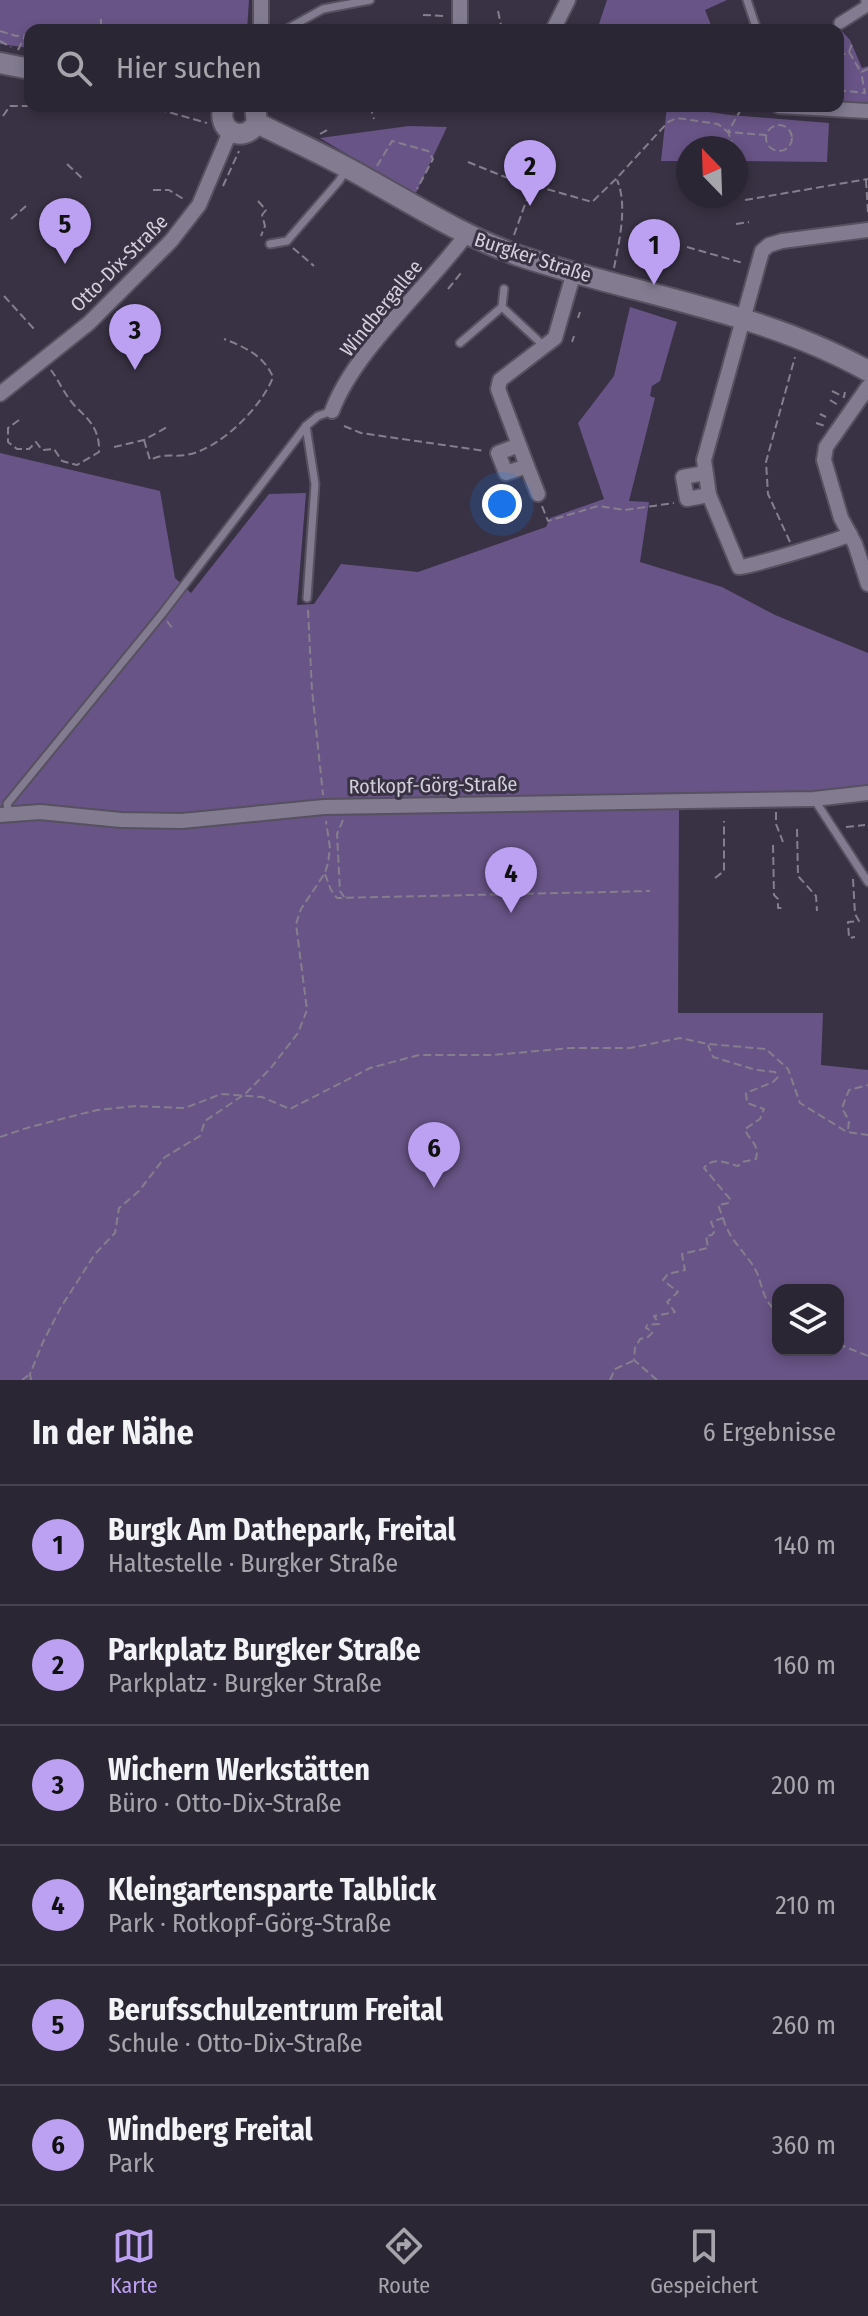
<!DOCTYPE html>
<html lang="de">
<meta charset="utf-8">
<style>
:root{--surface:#2b2633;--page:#37323f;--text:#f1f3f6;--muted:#a6a5ac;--line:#47434e;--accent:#bca0f2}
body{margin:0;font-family:"Fira Sans Condensed",sans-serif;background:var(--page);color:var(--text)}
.controls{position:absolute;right:24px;bottom:24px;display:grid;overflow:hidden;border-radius:16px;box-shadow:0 4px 12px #0003}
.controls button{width:72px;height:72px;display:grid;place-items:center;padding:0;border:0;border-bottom:2px solid var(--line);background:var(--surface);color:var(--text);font:40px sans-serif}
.compass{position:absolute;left:676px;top:136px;width:72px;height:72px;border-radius:50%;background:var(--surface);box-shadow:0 4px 12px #0003;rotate:337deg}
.you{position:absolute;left:502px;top:504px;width:28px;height:28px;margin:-20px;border:6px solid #fff;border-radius:50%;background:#1a73e8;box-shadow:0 0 0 12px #1a73e833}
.badge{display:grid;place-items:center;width:52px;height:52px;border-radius:50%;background:var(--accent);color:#111;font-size:26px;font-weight:700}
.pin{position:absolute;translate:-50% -66px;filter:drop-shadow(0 2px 4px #0008)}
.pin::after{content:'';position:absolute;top:42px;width:28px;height:24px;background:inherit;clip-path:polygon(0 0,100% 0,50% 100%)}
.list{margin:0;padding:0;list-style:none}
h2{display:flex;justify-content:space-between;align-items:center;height:104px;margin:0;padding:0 32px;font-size:34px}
h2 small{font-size:26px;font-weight:400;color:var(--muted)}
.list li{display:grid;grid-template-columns:52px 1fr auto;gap:24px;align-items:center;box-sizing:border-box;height:120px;padding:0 32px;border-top:2px solid var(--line)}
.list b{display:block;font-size:30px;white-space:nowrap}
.list p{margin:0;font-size:26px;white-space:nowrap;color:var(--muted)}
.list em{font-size:26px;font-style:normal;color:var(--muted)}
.icon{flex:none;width:44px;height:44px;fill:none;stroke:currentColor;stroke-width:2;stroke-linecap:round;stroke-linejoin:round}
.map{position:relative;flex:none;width:868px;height:1380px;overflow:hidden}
.search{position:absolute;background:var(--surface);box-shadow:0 4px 12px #0003;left:24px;right:24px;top:24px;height:88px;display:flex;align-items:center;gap:20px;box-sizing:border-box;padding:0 28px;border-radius:16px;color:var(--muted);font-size:30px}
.sheet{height:824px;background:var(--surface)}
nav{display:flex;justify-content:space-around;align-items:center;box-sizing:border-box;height:112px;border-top:2px solid var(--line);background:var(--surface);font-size:22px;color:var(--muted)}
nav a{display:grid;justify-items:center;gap:4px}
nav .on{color:var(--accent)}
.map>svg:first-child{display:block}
.green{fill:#685486;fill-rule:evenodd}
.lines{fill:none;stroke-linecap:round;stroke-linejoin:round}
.service-casing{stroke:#56505f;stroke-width:11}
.pedestrian-casing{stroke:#56505f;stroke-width:15}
.minor-casing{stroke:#56505f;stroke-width:18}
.secondary-casing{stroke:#56505f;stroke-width:24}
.path{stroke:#847e8d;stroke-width:2;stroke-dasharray:8 4;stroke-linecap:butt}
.service{stroke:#837c91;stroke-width:7}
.pedestrian{stroke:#837c91;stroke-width:11}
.minor{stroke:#837c91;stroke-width:14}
.secondary{stroke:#837c91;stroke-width:20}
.labels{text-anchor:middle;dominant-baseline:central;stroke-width:6;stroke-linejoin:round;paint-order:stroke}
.street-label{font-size:20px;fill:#d3cfda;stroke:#393244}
</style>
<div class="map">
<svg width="868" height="1380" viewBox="0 0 868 1380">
<rect width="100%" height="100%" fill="#393244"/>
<g class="green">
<path d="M0,0H249L247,30H30V48L0,44Z"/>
<path d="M607,0H727L705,10L713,30H597Z"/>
<path d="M840,29L850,40L862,68L868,66V103H838Z"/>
<path d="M667,106L730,115L829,123L827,162L736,161V148H688V161H661Z"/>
<path d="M409,126L447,127L415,195L320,138Z"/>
<path d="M630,307L677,322L660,381L652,386L650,396L655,398L629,501L649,502L640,562L722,587L775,615L868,653V800L793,808L679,809L678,1013H823L821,1065L868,1070V1380H0V453L160,491L175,578L191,593L269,494L306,493L297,605L314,604L341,564L418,572L546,527L550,518L604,499L578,423L614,376ZM778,1290H838V1350H778Z"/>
</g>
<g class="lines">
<defs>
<g id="service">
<path d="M747,0L757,30"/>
<path d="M285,30L323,9L370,0"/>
<path d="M270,244L287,241L339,181L346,170"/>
<path d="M504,289L502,307L544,346"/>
<path d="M460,343L502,307"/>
<path d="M306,426L315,484L307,598"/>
<path d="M814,799L868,882"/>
<path d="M9,813L7,804L162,614L306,426L318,416L332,411"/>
</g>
<path id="pedestrian" d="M840,23L867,6V0"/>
<g id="minor">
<path d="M261,0V30"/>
<path d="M460,30V0"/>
<path d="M553,30L568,0"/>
<path d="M779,106L868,111"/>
<path d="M868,387L826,447L824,460L841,518L855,544L868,584"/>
<path d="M0,394L89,323L171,241L199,205L230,132"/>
<path d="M332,411C354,351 427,288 466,235"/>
<path d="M519,445L498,453L506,473L527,466L498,389L500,380L555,338L574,272"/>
<path d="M527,466L538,494"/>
<path d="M705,473L683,477L687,499L709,495"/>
<path d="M850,534C843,539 749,567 739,567L709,495L704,460L762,251L769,245L782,241L868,230"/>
<path d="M0,815L40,812L121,820L182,821L324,807L814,799L868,793"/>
</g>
<g id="secondary">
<path d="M0,63L30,69"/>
<path d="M224,106C215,130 243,145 257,123L255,106"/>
<path d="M257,123C295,142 334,159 371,181C419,208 464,236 517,255C634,295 759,310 868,371"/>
</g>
</defs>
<use href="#service" class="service-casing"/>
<use href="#pedestrian" class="pedestrian-casing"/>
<use href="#minor" class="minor-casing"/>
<use href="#secondary" class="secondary-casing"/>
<g class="path">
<path d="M498,11L502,30"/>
<path d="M423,15L445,16"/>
<path d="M101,19V30"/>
<path d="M0,31L16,36L30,35"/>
<path d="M0,41L11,47"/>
<path d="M18,50L26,34"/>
<path d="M849,52L861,72L868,69"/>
<path d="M838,57L849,52L853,41"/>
<path d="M838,90L865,93L861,72"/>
<path d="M147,106L207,123"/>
<path d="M370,106L374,119"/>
<path d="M3,116L10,106H81"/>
<circle cx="779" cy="138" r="13"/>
<path d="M320,134L327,130"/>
<path d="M734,148L728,132L743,106"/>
<path d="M736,153L740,169"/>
<path d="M468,162L505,177L592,202L616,179L668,122L677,118L718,124L728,132L766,135"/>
<path d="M67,164L83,179"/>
<path d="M377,166L392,141L428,151L433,159L417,189"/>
<path d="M866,180L868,213"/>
<path d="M223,186L239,151"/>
<path d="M736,186L743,185"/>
<path d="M153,190H169L185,200"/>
<path d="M745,200L868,179"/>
<path d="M258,201L266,210L262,215L265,226L261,236"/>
<path d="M11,219L26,206"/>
<path d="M736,224L749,222"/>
<path d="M514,235L532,185"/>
<path d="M687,247L743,263"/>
<path d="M293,248L314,266"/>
<path d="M614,268C619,242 628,205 617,180"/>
<path d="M448,289L461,273"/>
<path d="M4,296L35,330"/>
<path d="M578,318L580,312"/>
<path d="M572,342L574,336"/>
<path d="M832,391L844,397L845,392"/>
<path d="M830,400L838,405"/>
<path d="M820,414L826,417"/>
<path d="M19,420L8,428V442L17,449H29L36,442L42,450L54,449L62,461L77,465L99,452C100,432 91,421 77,408C67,399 59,381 51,370"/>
<path d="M816,423L825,426"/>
<path d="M344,426L361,433L485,451"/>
<path d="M144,440L150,460C163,453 173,457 186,455C219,450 262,407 273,377C264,356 245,347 224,339"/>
<path d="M114,447L144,440L169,426"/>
<path d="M542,506L548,521L598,506L625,510L674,503"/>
<path d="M790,542L768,494L766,462L795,357"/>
<path d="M308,610L312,690L323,795"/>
<path d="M167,621L172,628"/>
<path d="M776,812V824L783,842"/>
<path d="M343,820L337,834L340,891L345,898"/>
<path d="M846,827L865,825"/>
<path d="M797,829L798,876L816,896L817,911"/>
<path d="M773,845L774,895L778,899V908H782"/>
<path d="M325,874L331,890L337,898L650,891"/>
<path d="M715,878L724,871V821"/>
<path d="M853,879L855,914L859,921L848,922L849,938L855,937"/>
<path d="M848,1129L849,1121L842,1108L849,1090L868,1085"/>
<path d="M0,1137L30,1127L97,1110L136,1106L185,1108L221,1094L262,1097L290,1109L370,1068L419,1055H493L571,1048H630L680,1038L708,1044L766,1049L788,1069L800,1103L847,1132L868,1135"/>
<path d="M723,1218C729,1239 743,1250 754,1267C763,1282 761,1301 778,1312"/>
<path d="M838,1344L868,1356"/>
<path d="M22,1380L30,1374"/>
<path d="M31,1380L30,1374L43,1342L61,1307L95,1254L115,1233L119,1208L139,1191L165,1157L200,1136L205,1121L245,1094L270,1069L298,1033L307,1010L296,924L301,909L325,873L328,863L330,848L326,821"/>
<path d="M610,1380L615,1369L633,1361"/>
<path d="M657,1380L634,1360L635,1348L640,1339L648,1337L653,1332L646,1328L647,1325L659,1324L654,1316L675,1312L667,1302L678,1292L663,1280L668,1274L685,1270L682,1254L708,1248L706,1236L712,1235L715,1231L711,1222L723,1218L718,1205L729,1203L730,1199L704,1168C713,1156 727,1163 738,1166L742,1162L756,1159C760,1142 748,1141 745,1129L760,1119L764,1109L747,1103L746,1093L773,1082L778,1077L775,1072L756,1070L713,1057L708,1045"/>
</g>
<use href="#service" class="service"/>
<use href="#pedestrian" class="pedestrian"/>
<use href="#minor" class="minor"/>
<use href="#secondary" class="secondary"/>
</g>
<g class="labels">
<g class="street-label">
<text transform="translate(533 257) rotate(18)">Burgker Straße</text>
<text transform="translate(119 263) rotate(-45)">Otto-Dix-Straße</text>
<text transform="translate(381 308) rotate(-51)">Windbergallee</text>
<text transform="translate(433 785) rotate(-1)">Rotkopf-Görg-Straße</text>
</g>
</g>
</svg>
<div class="controls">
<button><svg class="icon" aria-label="layers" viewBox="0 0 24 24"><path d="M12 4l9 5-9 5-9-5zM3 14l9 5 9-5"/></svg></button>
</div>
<svg class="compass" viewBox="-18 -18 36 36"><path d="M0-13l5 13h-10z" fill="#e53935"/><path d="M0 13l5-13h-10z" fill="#a6a5ac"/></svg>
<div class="you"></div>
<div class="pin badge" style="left:654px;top:285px">1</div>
<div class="pin badge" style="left:530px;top:206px">2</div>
<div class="pin badge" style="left:135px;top:370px">3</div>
<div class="pin badge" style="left:511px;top:913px">4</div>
<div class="pin badge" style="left:65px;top:264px">5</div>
<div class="pin badge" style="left:434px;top:1188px">6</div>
<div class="search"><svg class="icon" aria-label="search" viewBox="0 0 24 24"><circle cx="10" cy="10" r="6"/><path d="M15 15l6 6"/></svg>Hier suchen</div>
</div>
<section class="sheet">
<h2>In der Nähe<small>6 Ergebnisse</small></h2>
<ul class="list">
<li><span class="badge">1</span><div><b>Burgk Am Dathepark, Freital</b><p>Haltestelle · Burgker Straße</p></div><em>140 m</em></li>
<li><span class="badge">2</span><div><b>Parkplatz Burgker Straße</b><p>Parkplatz · Burgker Straße</p></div><em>160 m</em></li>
<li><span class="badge">3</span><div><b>Wichern Werkstätten</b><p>Büro · Otto-Dix-Straße</p></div><em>200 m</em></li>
<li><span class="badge">4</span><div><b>Kleingartensparte Talblick</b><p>Park · Rotkopf-Görg-Straße</p></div><em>210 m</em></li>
<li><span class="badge">5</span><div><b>Berufsschulzentrum Freital</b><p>Schule · Otto-Dix-Straße</p></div><em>260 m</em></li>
<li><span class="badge">6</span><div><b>Windberg Freital</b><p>Park</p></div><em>360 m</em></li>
</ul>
</section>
<nav>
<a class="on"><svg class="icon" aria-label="map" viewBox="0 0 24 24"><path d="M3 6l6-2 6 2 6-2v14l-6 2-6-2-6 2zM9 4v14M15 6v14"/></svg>Karte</a>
<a><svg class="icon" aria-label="directions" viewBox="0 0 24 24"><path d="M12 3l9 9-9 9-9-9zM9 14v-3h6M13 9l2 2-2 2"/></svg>Route</a>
<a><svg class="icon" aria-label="saved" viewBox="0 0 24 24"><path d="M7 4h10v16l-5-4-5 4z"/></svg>Gespeichert</a>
</nav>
